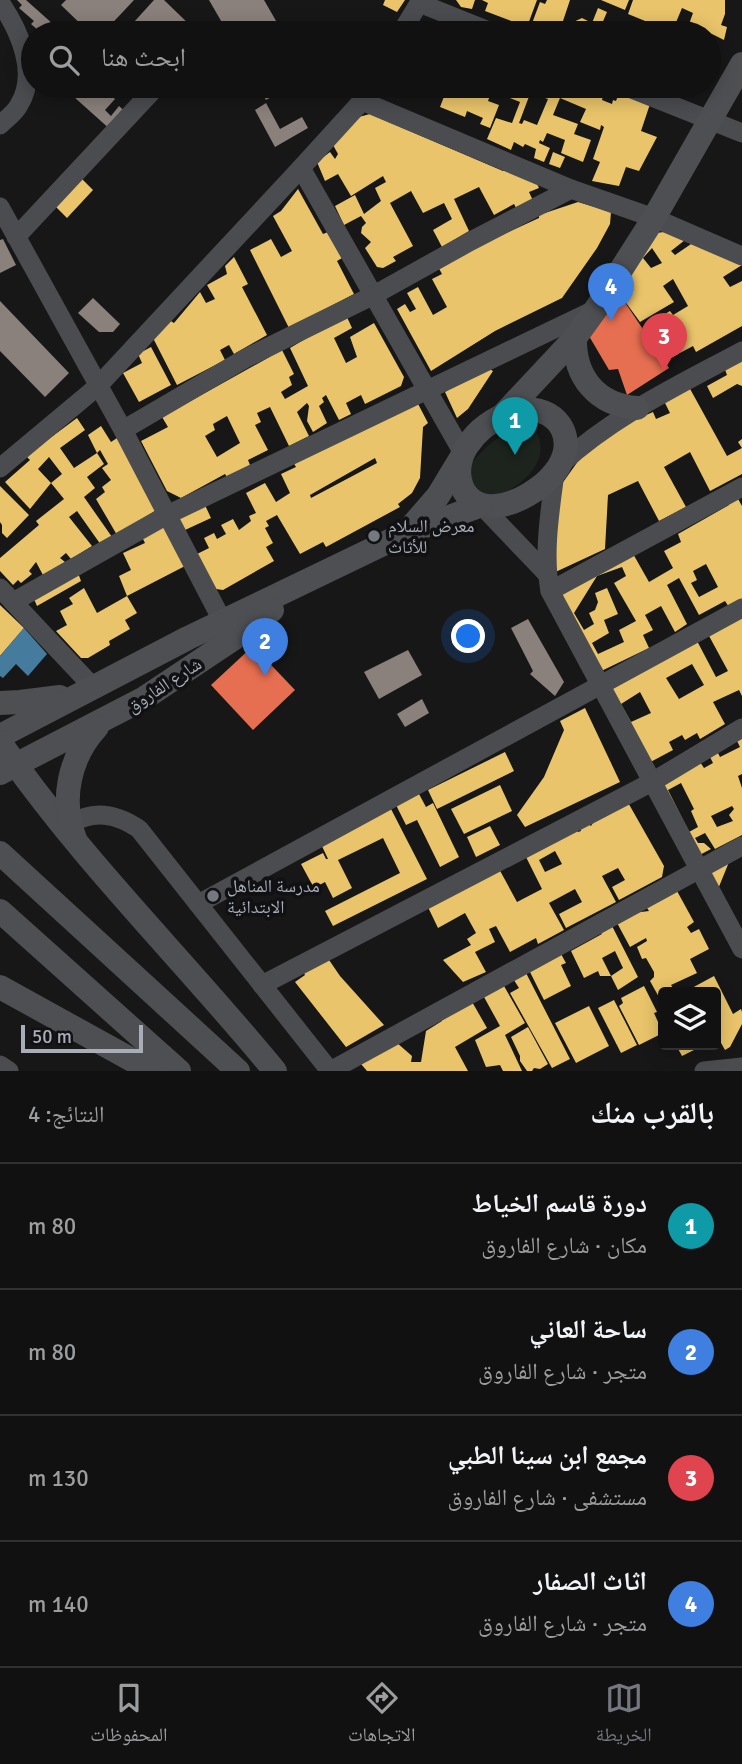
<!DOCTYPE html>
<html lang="ar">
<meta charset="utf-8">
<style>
:root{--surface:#111;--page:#1a1a1a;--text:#f1f3f6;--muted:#9c9d9f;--line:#303131;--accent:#757880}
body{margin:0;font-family:Signika,"Noto Naskh Arabic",sans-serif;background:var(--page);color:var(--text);direction:rtl}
.controls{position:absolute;right:21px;bottom:21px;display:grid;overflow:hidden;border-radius:7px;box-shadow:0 4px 18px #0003}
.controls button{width:63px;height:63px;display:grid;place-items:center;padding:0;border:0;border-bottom:2px solid var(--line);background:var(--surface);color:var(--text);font:35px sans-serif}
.scale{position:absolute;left:21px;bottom:18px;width:122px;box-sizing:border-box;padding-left:7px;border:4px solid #a8adb8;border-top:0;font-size:19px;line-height:24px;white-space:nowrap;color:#a8adb8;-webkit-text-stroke:5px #111113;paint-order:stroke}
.you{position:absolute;left:469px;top:637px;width:24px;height:24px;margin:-18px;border:5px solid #fff;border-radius:50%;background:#1a73e8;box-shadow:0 0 0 10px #1a73e833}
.badge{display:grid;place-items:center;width:46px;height:46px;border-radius:50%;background:var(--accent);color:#fff;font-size:23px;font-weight:700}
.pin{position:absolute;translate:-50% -58px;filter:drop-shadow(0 2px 4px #0008)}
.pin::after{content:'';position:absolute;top:37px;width:24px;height:21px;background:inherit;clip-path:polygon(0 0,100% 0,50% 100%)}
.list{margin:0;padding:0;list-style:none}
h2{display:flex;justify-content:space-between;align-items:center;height:91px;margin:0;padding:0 28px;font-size:30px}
h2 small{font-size:23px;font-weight:400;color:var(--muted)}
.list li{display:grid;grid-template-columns:46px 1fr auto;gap:21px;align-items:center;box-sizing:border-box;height:126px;padding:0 28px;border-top:2px solid var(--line)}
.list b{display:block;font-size:26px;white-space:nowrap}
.list p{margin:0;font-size:23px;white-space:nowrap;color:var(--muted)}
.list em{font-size:23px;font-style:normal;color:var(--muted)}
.icon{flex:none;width:38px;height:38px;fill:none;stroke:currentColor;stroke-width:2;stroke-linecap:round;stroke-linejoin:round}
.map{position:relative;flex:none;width:742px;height:1071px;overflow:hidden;direction:ltr}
.search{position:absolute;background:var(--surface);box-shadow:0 4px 18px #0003;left:21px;right:21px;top:21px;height:77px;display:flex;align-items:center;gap:18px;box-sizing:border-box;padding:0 24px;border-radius:38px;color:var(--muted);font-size:26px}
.sheet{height:595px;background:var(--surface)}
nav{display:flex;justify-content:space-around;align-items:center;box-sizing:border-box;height:98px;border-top:2px solid var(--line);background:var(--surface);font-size:19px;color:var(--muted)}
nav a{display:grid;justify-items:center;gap:4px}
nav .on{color:var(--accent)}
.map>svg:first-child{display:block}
.green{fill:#1d241e}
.homes{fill:#e9c46a;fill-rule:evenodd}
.shops{fill:#e76f51}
.public{fill:#457b9d}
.industry{fill:#8a817c}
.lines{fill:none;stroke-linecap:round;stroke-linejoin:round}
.minor{stroke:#4b4c50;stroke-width:19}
.major{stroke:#4d4f52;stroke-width:24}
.poi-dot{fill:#757880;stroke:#111113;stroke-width:2.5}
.labels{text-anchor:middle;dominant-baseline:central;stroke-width:7;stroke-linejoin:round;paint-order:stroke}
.poi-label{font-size:18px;fill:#a8adb8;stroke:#111113;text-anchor:start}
.street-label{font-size:18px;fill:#a8adb8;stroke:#111113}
</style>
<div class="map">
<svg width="742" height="1071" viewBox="0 0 742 1071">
<rect width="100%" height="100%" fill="#171717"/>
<path class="green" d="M525,427L534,429C554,456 525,485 500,494C493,496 484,493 477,492L468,468C482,449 501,431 525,427Z"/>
<g class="homes">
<path d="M385,0H405L397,12L383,5Z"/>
<path d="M456,0H475L472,9L461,7Z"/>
<path d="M482,0H537L527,27L485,11L488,3Z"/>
<path d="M547,0H570L562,24L558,23L555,33H541L538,32L539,30L531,26L540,2L545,4Z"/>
<path d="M601,0H629L625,10Z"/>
<path d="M633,0H725V14L721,25L727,27L724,40L710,33H691L689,24L693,13L682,8L672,32L628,14Z"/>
<path d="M598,8L607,12L598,33L593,31L592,33H565L569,24L582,18L592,23Z"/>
<path d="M448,86H487L493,88L488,101L499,105L490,128L480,124L483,118L467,111L465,117L440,107Z"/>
<path d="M506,86H533L519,123L522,124L524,120L537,125L548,99L542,97L546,87L596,86L594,92L603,96L602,100L612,104L613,100L616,101L620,90L651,101L641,131L657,137L639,171L626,167L619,186L592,181L600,162L593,159L604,127L601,125L600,130L580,122L586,109L560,98L553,115L578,124L574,134L591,140L583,162L561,153L565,140L547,133L543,142L540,140L539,143L550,148L544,162L534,158L536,149L525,144L523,147L514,142L511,150L487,139L496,118L512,123L520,102L502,95Z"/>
<path d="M370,114L503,171L507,169L537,184L539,188L529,192L535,205L519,213L514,204L494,215L479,187L454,199L469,231L442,247L433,230L452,219L444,203L423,213L411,191L390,203L413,246L393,257L396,261L383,268L377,267L365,248L371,242L361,233L362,227L366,223L361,216L344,225L335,206L355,195L364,214L381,201L375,188L386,182L383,176L351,196L338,174L325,181L317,162L330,152L335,159L338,154L333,145L355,118Z"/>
<path d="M553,152L565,157L560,168L549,164Z"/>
<path d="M81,178L93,190L67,218L55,206Z"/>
<path d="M298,189L323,234L328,232L342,258L337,261L354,294L289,328L250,250L271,239L281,257L292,251L273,216L281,211Z"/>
<path d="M578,202L611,212L610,224L597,248L562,298L495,331L431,371L397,309L405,304L410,312L416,309L407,293L418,287L433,315L447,307L432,279L442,274L437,265L539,218V215Z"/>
<path d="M664,232L685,240L671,251L675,255L694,242L742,265L723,277L730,287L742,281V326L696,352L693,346L665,361L643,327L670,311L673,315L688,306L673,279L663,286L674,302L640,322L616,289L656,233ZM652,248L662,263L651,268L643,258Z"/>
<path d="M234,257L248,284L242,287L267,335L234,354L229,345L220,350L225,360L177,385L153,338L169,320L174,323L200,292L206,303L215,299L207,285L227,274L225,266Z"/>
<path d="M346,315L352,328L334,338L346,363L357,357L350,337L374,323L404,377L401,386L365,404L361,395L346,403L351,414L339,420L326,395L322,398L324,402L319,406L327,423L313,432L307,421L309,406L307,403L297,412L309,436L289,446L270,407L257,413L261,422L255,425L268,450L248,460L250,465L227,477L225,474L181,498L167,491L141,441L168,427L162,417L282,350L294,374L289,377L292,385L281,392L285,399L308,386L290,348ZM227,416L240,443L217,457L205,436L215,430L213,424Z"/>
<path d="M151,347L171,385L139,402L123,373L142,363L138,354Z"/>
<path d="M742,358V386L737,384L713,398L707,386L727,375L724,367Z"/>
<path d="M484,366L493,371L468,409L457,418L445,392Z"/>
<path d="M689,387L727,456L742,448L738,442L742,439V474L710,491L690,452L664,467L686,507L659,521L638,481L608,495L605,549L549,575L554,495L586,450L610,431L653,412L656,419L670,413L663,399Z"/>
<path d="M416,400L428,423L423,427L420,478L412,493L398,504L400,507L326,547L323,542L300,554L277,515L266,521L269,526L265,528L273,543L266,547L274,561L223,590L216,589L197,554L209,548L204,538L214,533L217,539L226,534L221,525L233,519L239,530L251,521L249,516L256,513L246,493L265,483L276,502L290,493L281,474L296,467L293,462ZM375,458L377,463L311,498L310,495Z"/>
<path d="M77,418L85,430L60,448L74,468L97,453L104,464L87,477L95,488L84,497L112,537L101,545L77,511L69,517L92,546L71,559L66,553L60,558L65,562L43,575L36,562L29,571L32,574L21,583L18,580L13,585L0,571V558L39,525L36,521L64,499L51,483L30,509L5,482L30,460L26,456ZM49,457L62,474L51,483L38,469Z"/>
<path d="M101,426L111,442L117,438L158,509L117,535L96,499L105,492L102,487L111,480L102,468L108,464L100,450L97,453L88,435Z"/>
<path d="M0,486L29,515L7,538L2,533V525L0,522Z"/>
<path d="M737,497L742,506V599L729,607L725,601L699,615L679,578L667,585L687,624L675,632L661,606L645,615L653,630L643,635L649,648L593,675L551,600L632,552L649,582L673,568L664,551L681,542L678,534L729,505L727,502ZM706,564L718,587L699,597L691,583L697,580L693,571ZM622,567L626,576L614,583L636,621L619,630L624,642L598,654L592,643L609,633L604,620L618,614L607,588L595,593L598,602L595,610L589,613L594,624L584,630L574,613L597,576Z"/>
<path d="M204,503L211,518L185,530L178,516Z"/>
<path d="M168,525L187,565L127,596L119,576L131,570L123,553L145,543L142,537Z"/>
<path d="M78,573L81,581L37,606L33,597Z"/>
<path d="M84,588L97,613L127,596L137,613L125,620L130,629L109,641L110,645L88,658H81L56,631L67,625L60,611L73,604L69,598Z"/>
<path d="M0,605L24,628L0,656Z"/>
<path d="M742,617V696L739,690L713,702L725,724L700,739L697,733L685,740L682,735L669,742L673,750L643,766L602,693L696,639L716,677L728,671L708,634ZM692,664L704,685L679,699L666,678ZM640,692L651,713L631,722L621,704Z"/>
<path d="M585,708L620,782L525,827L517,815L544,777L564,730L560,721Z"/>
<path d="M742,736V774L738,776L742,788V835L715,849L705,833L695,838L698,843H704L711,849L692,859L654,786L700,762L704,768L713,763L709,755L717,751L720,757L740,747L736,739ZM681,783L694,809L691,811L698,827L689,832L668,790ZM732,806L734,809L729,815L733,821L717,827L711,816Z"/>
<path d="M505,752L514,771L437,809L428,790Z"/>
<path d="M500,785L512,811L464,834L451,809Z"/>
<path d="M419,794L426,807L433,803L459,857L440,867L417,820L406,825L396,805Z"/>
<path d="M626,799L664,866L662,877L619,900L612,887L625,880L618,868L602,876L616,902L566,928L559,914L582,902L575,889L549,903L564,930L538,944L536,938L510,952L496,926L489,929L495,942L475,952L486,972L463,982L443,960L471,945L467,939L476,933L465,913L438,928L425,901L498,867L517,902L542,889L524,853L573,824L578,832L581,831L580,826L588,824L591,826L600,811ZM555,851L562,864L545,872L539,860Z"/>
<path d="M391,809L427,879L333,926L325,911L400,873L383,838L338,860L352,888L333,898L325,882L314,888L301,864L323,853L326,859H328L321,844Z"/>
<path d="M490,826L500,845L476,857L467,837Z"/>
<path d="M729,862L714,899L695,877Z"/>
<path d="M677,891L694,922L687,927L691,933L699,929L709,949L690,959L697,973L671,985L675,991L663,992V998L660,999L650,981L654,977V972L646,958L642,959L637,947L647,941L646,938L630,947L616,921L633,913L649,911L643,902Z"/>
<path d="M611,924L638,977L618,990L611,976L623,968L615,951L602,958L611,976H600L598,971L584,978L571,951L602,934L599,930Z"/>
<path d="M561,954L566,963L561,965L571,986L544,1000L529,970Z"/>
<path d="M327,957L340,976L384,1025L346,1047L295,982L305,975L302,969Z"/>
<path d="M525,971L570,1059L552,1068L510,993L519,988L512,977Z"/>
<path d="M714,976L733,1014L741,1009L742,1012V1024L730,1047L725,1050L716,1034V992H692L690,989Z"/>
<path d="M504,986L525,1023L505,1035L522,1071H503L500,1065L486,1067L475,1040L500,1026L484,997Z"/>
<path d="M644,986L657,1012L654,1013L663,1033L639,1045L619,1006L623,1003L621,998Z"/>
<path d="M471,1000L487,1028L455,1047L468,1071H367L361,1064L396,1042L412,1056L411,1062H421L426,1031L442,1021L440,1016Z"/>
<path d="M614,1000L637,1045L621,1053L598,1008Z"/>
<path d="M589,1006L609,1046L576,1063L555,1023Z"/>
<path d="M528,1027L548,1064L540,1069L534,1068L532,1071H527L520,1061V1056L511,1037Z"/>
<path d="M676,1045H704L682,1056Z"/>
</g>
<g class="shops">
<path d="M616,289L669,368L627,395L618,369L609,370L589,336Z"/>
<path d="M253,646L295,690L253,730L211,685Z"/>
</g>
<path class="public" d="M24,628L47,654L28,676L16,664L3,678L0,676V656Z"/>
<g class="industry">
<path d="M17,0H26L63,33H39L40,32L31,24L34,21L19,8L22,5Z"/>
<path d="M66,0H134L103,33H90L61,5Z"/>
<path d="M154,0H164L195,30L192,33H124Z"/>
<path d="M209,0H264L283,33H228Z"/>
<path d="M66,86H100L115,99L105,110L111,116L119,106L128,114L112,131L64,88Z"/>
<path d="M258,86H291L266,100Z"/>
<path d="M266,103L280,129L302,117L308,128L275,147L255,110Z"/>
<path d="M3,239L16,265L0,273V240Z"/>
<path d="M93,298L120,324L113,332H99L78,313Z"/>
<path d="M0,301L69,373L45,397L0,351Z"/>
<path d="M528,619L564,682L555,696L530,674L533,671L511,628Z"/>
<path d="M408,650L422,675L379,699L364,672Z"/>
<path d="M422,699L429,713L405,727L397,714Z"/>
</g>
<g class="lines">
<g class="minor">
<path d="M0,2C19,30 39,73 19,105C15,113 6,119 0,125"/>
<path d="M419,3L494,33"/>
<path d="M401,33L421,0"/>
<path d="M624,86L742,133"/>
<path d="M362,101L571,189L654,218L742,256"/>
<path d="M301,168L463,453"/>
<path d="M0,207L123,430L223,622"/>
<path d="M16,237L157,86"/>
<path d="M123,430L246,358L374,295L471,241L571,189"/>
<path d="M560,465C613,416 679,385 742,351"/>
<path d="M0,468L98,386L301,168L362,101L371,86"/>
<path d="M555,473C550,511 543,553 550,591L742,949"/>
<path d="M482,506L547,574"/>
<path d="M0,588L93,687"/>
<path d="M550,591L742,487"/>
<path d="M13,602L167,515L596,309"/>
<path d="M70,824C94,809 117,814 139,829L330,1071"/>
<path d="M198,904L742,608"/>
<path d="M262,985L652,782L742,728"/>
<path d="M0,1065L9,1071"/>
<path d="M330,1071L742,846"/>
<path d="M704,1071L742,1067"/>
</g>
<g class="major">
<path d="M575,338C574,377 597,405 637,408"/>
<path d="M524,409C562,408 578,443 555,472C543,488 517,504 496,506C461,509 450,472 467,446C480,426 501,414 524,409Z"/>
<path d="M501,417L575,338L596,309L654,218L742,64"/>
<path d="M411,527L438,496L461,458"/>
<path d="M0,703L20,702L60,697"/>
<path d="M0,736L188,638L406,533L479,506"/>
<path d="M0,742C81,860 184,960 275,1071"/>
<path d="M0,773L143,699L233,639L272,610"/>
<path d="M75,839C60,801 69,757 97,727"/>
<path d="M0,853L238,1071"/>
<path d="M0,911L179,1071"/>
<path d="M0,987L152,1071"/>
</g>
</g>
<g class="poi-dot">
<circle cx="374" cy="536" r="7"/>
<circle cx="213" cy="896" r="7"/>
</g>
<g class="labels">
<g class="poi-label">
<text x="388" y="526">معرض السلام<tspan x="388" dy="21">للأثاث</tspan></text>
<text x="227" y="886">مدرسة المناهل<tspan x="227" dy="21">الابتدائية</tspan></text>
</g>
<g class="street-label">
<text transform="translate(164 685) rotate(-33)">شارع الفاروق</text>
</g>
</g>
</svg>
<div class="controls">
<button><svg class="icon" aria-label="layers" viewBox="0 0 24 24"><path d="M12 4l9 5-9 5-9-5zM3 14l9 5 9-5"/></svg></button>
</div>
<div class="scale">50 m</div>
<div class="you"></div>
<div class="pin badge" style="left:515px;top:455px;background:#0f9aa8">1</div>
<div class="pin badge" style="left:265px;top:676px;background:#3f7fe0">2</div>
<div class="pin badge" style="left:664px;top:371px;background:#e0444e">3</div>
<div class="pin badge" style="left:611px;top:321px;background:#3f7fe0">4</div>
<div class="search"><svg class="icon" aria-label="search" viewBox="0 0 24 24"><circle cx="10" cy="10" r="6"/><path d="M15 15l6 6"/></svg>ابحث هنا</div>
</div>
<section class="sheet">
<h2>بالقرب منك<small>النتائج: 4</small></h2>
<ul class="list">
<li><span class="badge" style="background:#0f9aa8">1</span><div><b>دورة قاسم الخياط</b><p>مكان · شارع الفاروق</p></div><em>80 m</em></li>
<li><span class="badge" style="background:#3f7fe0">2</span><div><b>ساحة العاني</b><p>متجر · شارع الفاروق</p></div><em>80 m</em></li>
<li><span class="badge" style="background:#e0444e">3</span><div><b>مجمع ابن سينا الطبي</b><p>مستشفى · شارع الفاروق</p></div><em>130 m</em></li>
<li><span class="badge" style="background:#3f7fe0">4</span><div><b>اثاث الصفار</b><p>متجر · شارع الفاروق</p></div><em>140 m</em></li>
</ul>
</section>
<nav>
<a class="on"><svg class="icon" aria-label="map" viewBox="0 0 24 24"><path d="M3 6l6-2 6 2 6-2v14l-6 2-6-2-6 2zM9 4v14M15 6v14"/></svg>الخريطة</a>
<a><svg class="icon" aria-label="directions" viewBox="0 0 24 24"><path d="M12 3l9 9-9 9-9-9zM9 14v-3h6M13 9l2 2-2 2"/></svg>الاتجاهات</a>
<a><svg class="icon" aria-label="saved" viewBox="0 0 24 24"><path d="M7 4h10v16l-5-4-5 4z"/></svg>المحفوظات</a>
</nav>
